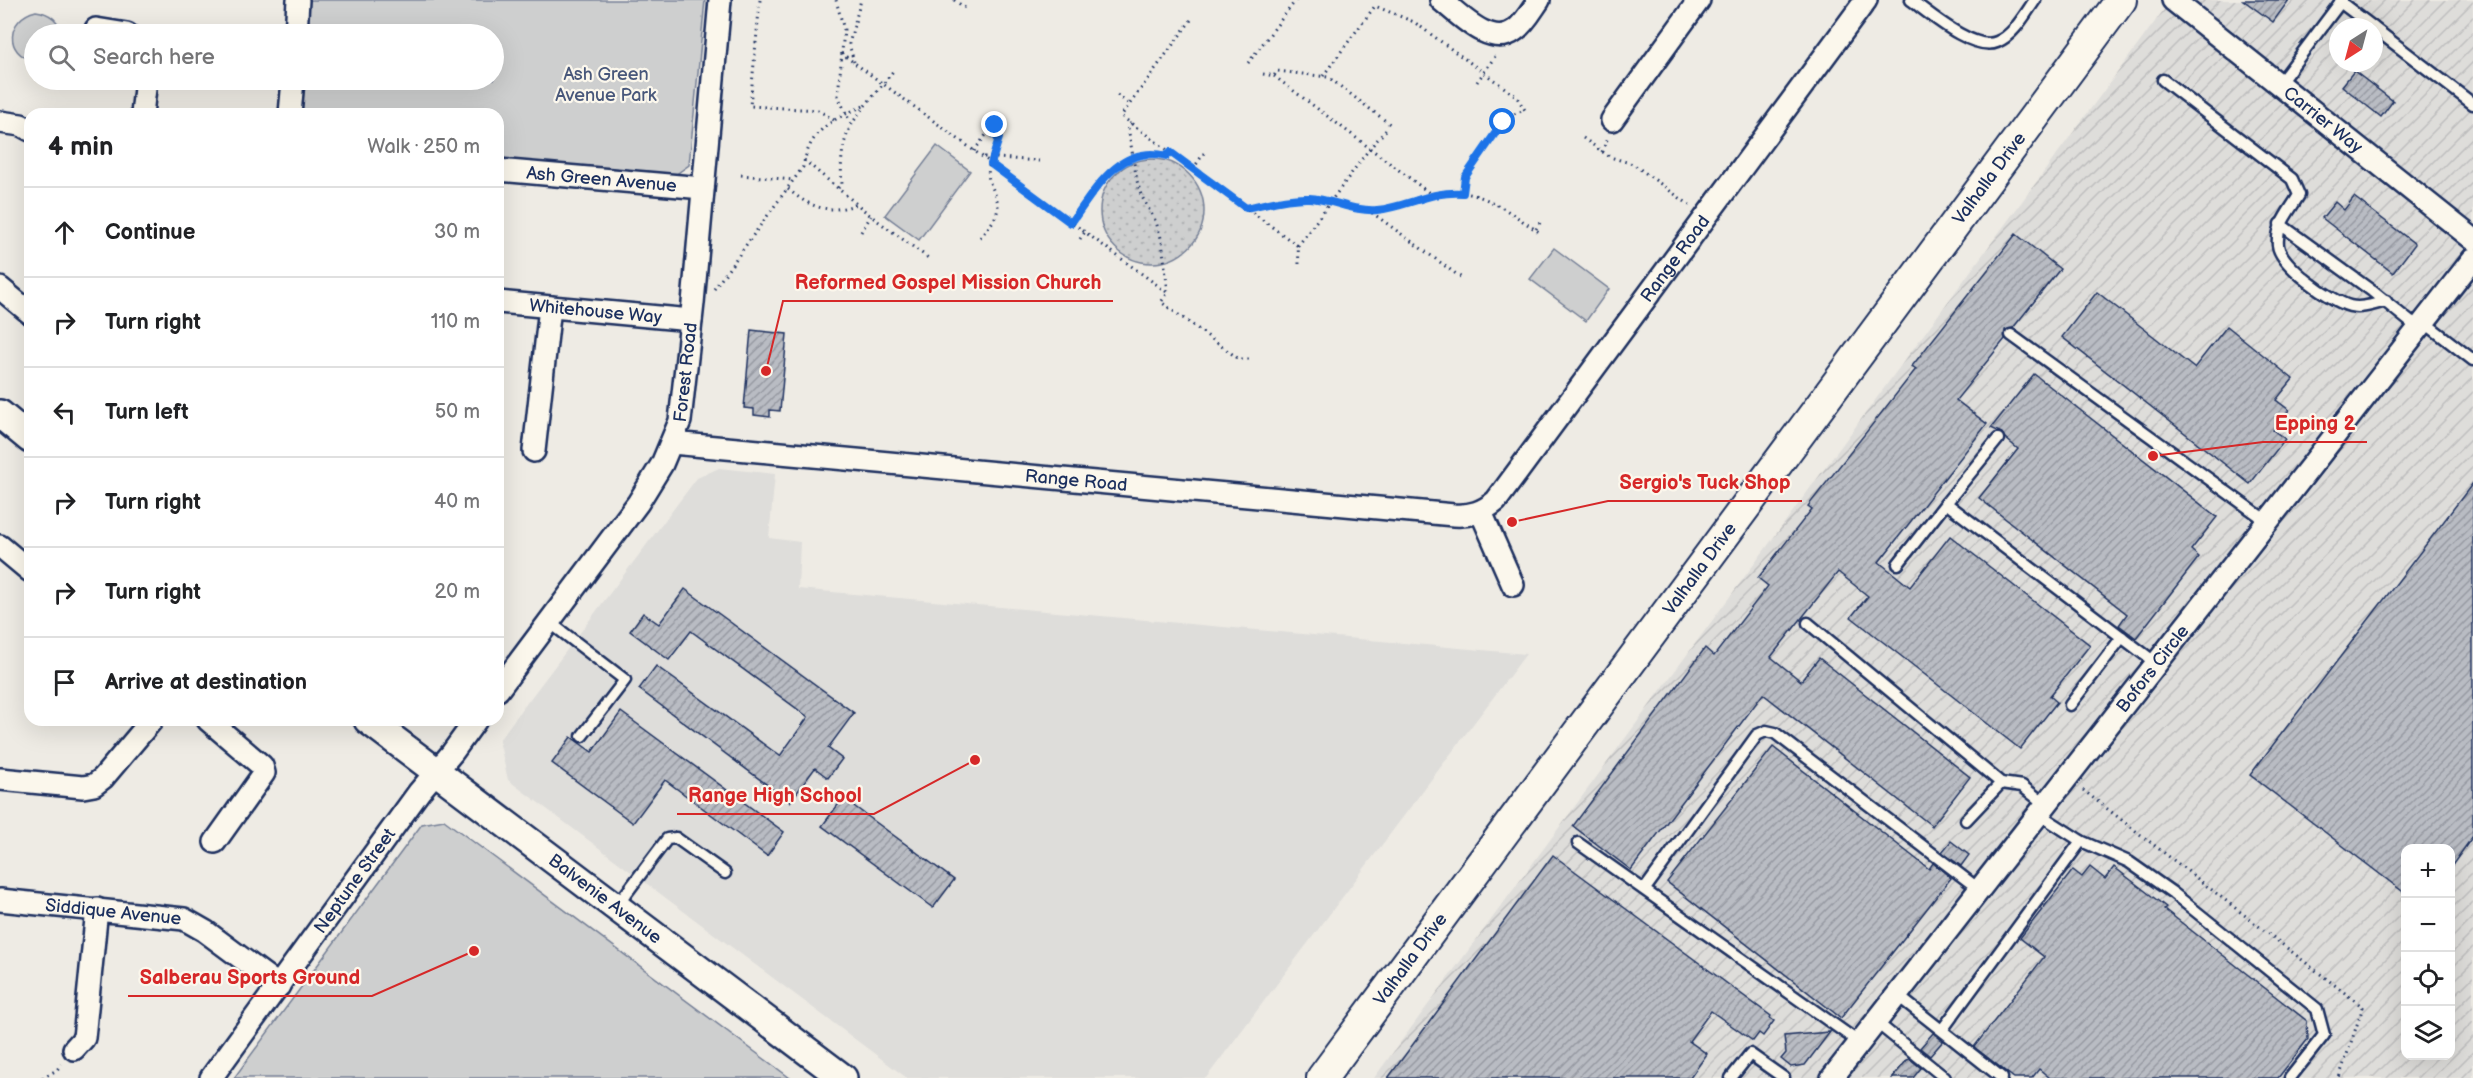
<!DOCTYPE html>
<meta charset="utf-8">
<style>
:root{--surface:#fff;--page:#f6f6f6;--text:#202124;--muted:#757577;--line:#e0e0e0}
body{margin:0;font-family:"Balsamiq Sans",sans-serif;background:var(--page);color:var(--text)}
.controls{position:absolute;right:18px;bottom:18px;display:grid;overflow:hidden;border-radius:12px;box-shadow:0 6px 24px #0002}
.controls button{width:54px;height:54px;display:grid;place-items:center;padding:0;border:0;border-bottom:2px solid var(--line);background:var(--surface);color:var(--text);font:30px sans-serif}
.compass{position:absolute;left:2329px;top:18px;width:54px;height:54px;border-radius:50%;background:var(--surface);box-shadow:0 6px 24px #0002;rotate:216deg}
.stop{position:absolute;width:18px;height:18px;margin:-14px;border:4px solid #1a73e8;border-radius:50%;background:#fff}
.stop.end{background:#1a73e8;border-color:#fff;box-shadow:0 2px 6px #0008}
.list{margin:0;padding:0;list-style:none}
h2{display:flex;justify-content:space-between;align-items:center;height:78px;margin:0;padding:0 24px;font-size:26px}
h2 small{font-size:20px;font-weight:400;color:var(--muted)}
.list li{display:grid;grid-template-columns:39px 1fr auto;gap:18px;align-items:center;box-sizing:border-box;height:90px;padding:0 24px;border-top:2px solid var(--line)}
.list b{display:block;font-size:22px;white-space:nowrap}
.list em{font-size:20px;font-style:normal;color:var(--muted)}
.icon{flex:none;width:33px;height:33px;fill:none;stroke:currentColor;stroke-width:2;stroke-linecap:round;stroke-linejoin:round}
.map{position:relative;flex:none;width:2473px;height:1078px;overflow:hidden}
.search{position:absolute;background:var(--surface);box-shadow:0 6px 24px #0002;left:24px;top:24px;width:480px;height:66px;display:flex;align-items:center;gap:15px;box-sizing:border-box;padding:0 21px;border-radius:33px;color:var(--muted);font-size:22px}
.panel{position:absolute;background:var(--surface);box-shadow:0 6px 24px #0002;left:24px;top:108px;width:480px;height:618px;border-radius:18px}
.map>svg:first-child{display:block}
.built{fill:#deddda}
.industrial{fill:url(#industrial-furrows);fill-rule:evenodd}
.grass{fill:url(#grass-dots);stroke:#747f96;stroke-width:1.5}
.park{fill:#cecfcf;stroke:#747f96;stroke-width:1.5}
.building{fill:url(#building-hatch);stroke:#1b2f5e;stroke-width:1.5}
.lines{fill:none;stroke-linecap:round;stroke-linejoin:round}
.service-casing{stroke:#1b2f5e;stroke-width:15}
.minor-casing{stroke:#1b2f5e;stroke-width:26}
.tertiary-casing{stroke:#1b2f5e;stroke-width:32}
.secondary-casing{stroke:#1b2f5e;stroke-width:34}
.path{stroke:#1b2f5e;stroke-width:3;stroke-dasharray:1.5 4.5;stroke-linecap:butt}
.service{stroke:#fbf7ec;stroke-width:10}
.minor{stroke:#fbf7ec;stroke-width:21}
.tertiary{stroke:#fbf7ec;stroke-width:27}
.secondary{stroke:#fbf7ec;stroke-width:30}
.route{stroke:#1a73e8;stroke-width:8}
.labels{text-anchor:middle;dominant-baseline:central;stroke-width:4.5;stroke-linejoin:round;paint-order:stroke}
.park-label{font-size:18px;fill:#48577a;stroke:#fbf7ec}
.street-label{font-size:18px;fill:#1b2f5e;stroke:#fbf7ec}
.leader{fill:none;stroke:#d62828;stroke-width:2}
.callout-dot{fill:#d62828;stroke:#fbf7ec;stroke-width:2}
.callout-label{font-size:20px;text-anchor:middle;font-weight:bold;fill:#d62828;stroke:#fbf7ec;stroke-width:4.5;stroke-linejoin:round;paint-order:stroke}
</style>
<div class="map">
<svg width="2473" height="1078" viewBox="0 0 2473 1078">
<defs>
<pattern id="industrial-furrows" width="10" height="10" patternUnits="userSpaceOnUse" patternTransform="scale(1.5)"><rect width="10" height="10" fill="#deddda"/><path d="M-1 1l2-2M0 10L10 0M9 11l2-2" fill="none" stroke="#bebebe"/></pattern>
<pattern id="grass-dots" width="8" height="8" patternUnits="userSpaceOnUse" patternTransform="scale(1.5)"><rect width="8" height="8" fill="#cecfcf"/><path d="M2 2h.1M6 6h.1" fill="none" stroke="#b0b2b4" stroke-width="1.8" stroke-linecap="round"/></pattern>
<pattern id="building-hatch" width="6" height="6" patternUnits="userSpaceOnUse" patternTransform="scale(1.5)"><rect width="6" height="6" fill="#b9bcc3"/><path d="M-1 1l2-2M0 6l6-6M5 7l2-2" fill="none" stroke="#9699a2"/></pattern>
</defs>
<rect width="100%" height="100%" fill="#eeebe4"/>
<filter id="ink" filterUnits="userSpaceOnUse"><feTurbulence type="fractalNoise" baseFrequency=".0167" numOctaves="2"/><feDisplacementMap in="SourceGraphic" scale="12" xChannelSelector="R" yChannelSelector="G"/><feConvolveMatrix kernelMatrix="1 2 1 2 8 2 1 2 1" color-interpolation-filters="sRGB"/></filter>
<g filter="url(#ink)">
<path class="built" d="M719,468L775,474L769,538L800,542L798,589L1526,654L1206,1078H907L508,780L499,740L697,478Z"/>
<path class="industrial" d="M2171,0H2473V1078H1374ZM2338,27H2374V63H2338ZM2406,848H2450V1056H2406Z"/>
<circle class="grass" cx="1152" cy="211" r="52"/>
<g class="park">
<path d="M308,0H705L689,165L675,175L498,160V114H299L302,80H494V34H306Z"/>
<path d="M36,11C50,13 59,20 62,34H34V60C4,55 6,18 36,11Z"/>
<path d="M937,146L970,171L919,240L885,215Z"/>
<path d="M1554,248L1609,289L1586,321L1530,279Z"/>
<path d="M444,820L790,1078H234L422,824Z"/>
</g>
<g class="building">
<path d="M2243,0H2289L2273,22Z"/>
<path d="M2354,71L2393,101L2381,117L2342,86Z"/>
<path d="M2354,197L2415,244L2393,273L2322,218L2335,202L2344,210Z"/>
<path d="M2016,234L2060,269L2013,328L2005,330V339L1956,400L1987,424L1879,562L1910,587L1950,536L2090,645L2050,696L2057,702L2020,749L1851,617L1868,596L1838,572L1771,657L1801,681L1819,658L1970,777L1932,826L1763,694L1631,870L1573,826L1705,648L1714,656L1768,586L1758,578L1812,509L1808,506L1916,369L1912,366Z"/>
<path d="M2097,292L2194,368L2227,326L2293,379L2276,400L2289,410L2273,430L2285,439L2250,484L2062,337Z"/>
<path d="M751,330L787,334L780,411L770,410V417L754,415V409L744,408Z"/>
<path d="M2034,374L2217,517L2191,550L2199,557L2136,638L2119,625L2127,614L1979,498L2018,449L2005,438L2002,433L1991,428Z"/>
<path d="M2473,483V836L2451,867V849H2406V894L2250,775Z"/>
<path d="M685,589L854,713L828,748L842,759L828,778L815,768L790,802L639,689L656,666L780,756L808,717L691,631L669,660L630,631L643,613L659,624Z"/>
<path d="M621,712L784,832L767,856L665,780L633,823L552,763L571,737L592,752Z"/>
<path d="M1773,747L1929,869L1933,863L1951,878L1841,1018L1667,882Z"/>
<path d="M843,798L954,880L933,908L822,826Z"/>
<path d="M1951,841L1969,855L1961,866L1942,852Z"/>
<path d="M1553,855L1771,1016L1770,1018L1774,1021L1763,1036L1759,1033L1753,1041L1711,1011L1689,1041L1707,1054L1690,1078H1388Z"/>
<path d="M2090,867L2105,879L2114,867L2166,907L2164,909L2307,1021L2308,1039L2278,1078H2050L2039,1069L2032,1078H2014L1974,1047L2044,957L2020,938L2073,870L2082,877Z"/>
<path d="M1830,1032L1805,1065L1791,1067L1781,1059L1786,1053L1784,1036Z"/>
<path d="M1933,1033L1943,1041L1930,1056L1920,1048Z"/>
<path d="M1910,1059L1921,1068L1913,1078H1892L1907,1060Z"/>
</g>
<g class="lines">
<defs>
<g id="service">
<path d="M1911,0C1929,13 1974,52 1997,42C2014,35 2025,14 2035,0"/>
<path d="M2340,2L2373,27"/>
<path d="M2374,28L2473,104"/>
<path d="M2163,80L2292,179L2299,195C2289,212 2276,225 2278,245C2280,265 2331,301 2350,306C2362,309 2374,304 2386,301"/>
<path d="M2279,84L2342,0"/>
<path d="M2280,224L2372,291L2419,329"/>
<path d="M2424,322L2473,360"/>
<path d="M2011,335L2268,522"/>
<path d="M1998,439L1946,503L2157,664"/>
<path d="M1898,564L1946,503"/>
<path d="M548,621L625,680L582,736"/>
<path d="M1808,623L2001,783L2022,786L2046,805"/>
<path d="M2070,705L2122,637"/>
<path d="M2039,814L2081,841L2129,862L2173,893L2317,1009L2324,1035L2290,1078"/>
<path d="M1966,820L2001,783"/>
<path d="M1578,843L1860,1043"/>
<path d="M1645,889L1757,735L1766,731L1775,733L1980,890"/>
<path d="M616,907L667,839L676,838L725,873"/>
<path d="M1897,995L2002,1078"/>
<path d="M1876,1022L1945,1078"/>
<path d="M1942,1030L2081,841"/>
<path d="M1731,1078L1750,1054L1784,1078"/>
</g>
<g id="minor">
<path d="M1441,0C1459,14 1491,49 1515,30C1525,23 1532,10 1539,0"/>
<path id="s1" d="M2173,0L2473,239"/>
<path d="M96,29L127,34"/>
<path d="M296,34L298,0"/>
<path d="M142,114L146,80"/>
<path d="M290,114L293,80"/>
<path d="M1612,120L1699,0"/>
<path d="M0,122L21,125L30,130"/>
<path id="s2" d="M498,170L703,188"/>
<path d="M0,288L30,313"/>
<path id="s3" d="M498,302L691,320"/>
<path id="s4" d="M672,443L1454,515C1471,516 1483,512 1496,501L1866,0"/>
<path d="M534,451L550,307"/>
<path d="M1481,512L1513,585"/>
<path d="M0,546L30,571"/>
<path id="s5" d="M498,690L638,503L662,464L680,421L693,303L720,0"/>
<path d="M208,720L262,766L264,773L215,842"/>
<path d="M0,779L83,787L94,785L103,778L152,720"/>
<path id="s6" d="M0,900L184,919L205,931L279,986"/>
<path d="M74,1049L84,1038L97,909"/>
<path id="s7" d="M211,1078L419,792L452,753L476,720"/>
<path id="s8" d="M1832,1078L2473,259"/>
</g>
<g id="tertiary">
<path d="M0,414L30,439"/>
<path id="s9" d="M368,720L843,1078"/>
</g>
<g id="secondary">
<path id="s10" d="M1322,1078L2121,0"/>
</g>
</defs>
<use href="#service" class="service-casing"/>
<use href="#minor" class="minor-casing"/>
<use href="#tertiary" class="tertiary-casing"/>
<use href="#secondary" class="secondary-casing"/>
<g class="path">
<path d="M760,0L750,106L818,110L834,120"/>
<path d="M836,0L844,30L838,96L851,124"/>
<path d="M954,0L968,10"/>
<path d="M1191,20L1121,116L1298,246"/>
<path d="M841,53L1168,293L1161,302L1239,359H1251"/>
<path d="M854,62L849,44L861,0"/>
<path d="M1248,63L1296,0"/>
<path d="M1263,74L1274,76L1277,71L1328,77L1391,125"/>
<path d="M1274,76L1432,195"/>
<path d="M1323,76L1375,6L1414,22L1516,96L1525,110L1511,115L1503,122L1465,177L1463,193"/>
<path d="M1477,82L1496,55"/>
<path d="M1117,95L1129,104"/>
<path d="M1131,123L1128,127L1137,181L1141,195L1156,222L1162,241L1168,293"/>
<path d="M994,135L995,125"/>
<path d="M1583,138L1610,157L1633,164L1691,206"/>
<path d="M974,151L989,131L999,138C994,148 986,168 989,180C992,189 998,197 998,207C997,220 985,231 978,240"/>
<path d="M1602,152L1608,137"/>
<path d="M984,157L1039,161"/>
<path d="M804,160L871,216L931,260"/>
<path d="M1193,169L1204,153"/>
<path d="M741,175L793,180"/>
<path d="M838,188L842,184C837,124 861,115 893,71"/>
<path d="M788,189C809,207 829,215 857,204"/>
<path d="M1246,208C1267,204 1292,195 1314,198C1334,202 1355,211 1377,210C1395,208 1412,200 1430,195C1477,183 1505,210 1542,234"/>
<path d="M1367,209L1463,279"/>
<path d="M1072,222C1096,189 1119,145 1167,156L1170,152"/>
<path d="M1536,229L1541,221"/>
<path d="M861,232L871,216"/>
<path d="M1080,239L1085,232"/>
<path d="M1299,264L1298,246L1370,148L1386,130"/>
<path d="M714,289L803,167C810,129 833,119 866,105"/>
<path d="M2083,790L2363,1007L2339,1078"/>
<path d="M42,1078L57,1070L61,1064"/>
</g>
<use href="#service" class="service"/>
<use href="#minor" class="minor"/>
<use href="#tertiary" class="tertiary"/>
<use href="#secondary" class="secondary"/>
</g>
</g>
<g class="lines" filter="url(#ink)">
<path class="route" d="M995,125L994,135L999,138L991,164L1071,223C1095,190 1119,144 1167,156L1170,152L1246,208C1266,204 1288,197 1309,198C1332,199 1354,212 1377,210C1407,207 1432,190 1463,193L1465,177L1503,122"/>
</g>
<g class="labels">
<g class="park-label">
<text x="606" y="74">Ash Green<tspan x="606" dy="21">Avenue Park</tspan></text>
</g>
<g class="street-label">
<text stroke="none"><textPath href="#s1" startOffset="192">Carrier Way</textPath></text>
<text stroke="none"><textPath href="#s10" startOffset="1120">Valhalla Drive</textPath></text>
<text stroke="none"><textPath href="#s2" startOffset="104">Ash Green Avenue</textPath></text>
<text stroke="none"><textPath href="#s4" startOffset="1132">Range Road</textPath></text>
<text stroke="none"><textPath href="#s3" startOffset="98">Whitehouse Way</textPath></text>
<text stroke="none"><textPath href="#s5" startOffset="375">Forest Road</textPath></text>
<text stroke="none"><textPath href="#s4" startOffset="406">Range Road</textPath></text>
<text stroke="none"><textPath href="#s10" startOffset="634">Valhalla Drive</textPath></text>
<text stroke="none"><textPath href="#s8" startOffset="520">Bofors Circle</textPath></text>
<text stroke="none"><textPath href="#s7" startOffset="244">Neptune Street</textPath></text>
<text stroke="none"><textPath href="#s9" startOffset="297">Balvenie Avenue</textPath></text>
<text stroke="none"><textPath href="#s6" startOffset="114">Siddique Avenue</textPath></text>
<text stroke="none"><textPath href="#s10" startOffset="148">Valhalla Drive</textPath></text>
</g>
</g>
<path class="leader" d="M766 371L783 301H1113M2153 456L2263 442H2367M1512 522L1608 501H1802M975 760L874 814H677M474 951L372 996H128"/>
<g class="callout-dot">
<circle cx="766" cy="371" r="6"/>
<circle cx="2153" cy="456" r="6"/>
<circle cx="1512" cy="522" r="6"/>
<circle cx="975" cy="760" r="6"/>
<circle cx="474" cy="951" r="6"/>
</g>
<g class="callout-label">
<text x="948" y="289">Reformed Gospel Mission Church</text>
<text x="2315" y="430">Epping 2</text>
<text x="1705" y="489">Sergio's Tuck Shop</text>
<text x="775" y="802">Range High School</text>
<text x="250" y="984">Salberau Sports Ground</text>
</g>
</svg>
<div class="controls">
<button>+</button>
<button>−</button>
<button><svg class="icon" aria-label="locate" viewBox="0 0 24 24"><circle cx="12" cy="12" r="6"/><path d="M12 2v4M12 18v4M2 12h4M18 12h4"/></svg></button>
<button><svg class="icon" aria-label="layers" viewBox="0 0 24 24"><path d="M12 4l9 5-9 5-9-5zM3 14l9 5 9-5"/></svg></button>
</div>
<svg class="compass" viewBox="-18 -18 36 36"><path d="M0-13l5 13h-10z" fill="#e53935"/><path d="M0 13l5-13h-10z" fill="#757577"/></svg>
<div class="stop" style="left:1503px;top:122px"></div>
<div class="stop end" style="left:995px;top:125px"></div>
<div class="search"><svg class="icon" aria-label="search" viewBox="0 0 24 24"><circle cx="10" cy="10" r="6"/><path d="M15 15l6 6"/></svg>Search here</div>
<section class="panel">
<h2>4 min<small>Walk · 250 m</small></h2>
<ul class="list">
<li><svg class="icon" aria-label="ahead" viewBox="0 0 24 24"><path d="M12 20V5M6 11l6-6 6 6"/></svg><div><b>Continue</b></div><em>30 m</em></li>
<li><svg class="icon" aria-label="right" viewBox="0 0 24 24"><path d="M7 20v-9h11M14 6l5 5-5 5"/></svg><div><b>Turn right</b></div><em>110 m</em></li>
<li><svg class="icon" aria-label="left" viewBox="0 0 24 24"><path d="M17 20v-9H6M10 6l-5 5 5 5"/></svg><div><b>Turn left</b></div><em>50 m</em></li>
<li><svg class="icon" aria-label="right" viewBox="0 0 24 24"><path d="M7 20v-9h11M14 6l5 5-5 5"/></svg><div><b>Turn right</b></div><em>40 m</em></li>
<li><svg class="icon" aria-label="right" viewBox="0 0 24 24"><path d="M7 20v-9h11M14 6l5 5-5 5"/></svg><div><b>Turn right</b></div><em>20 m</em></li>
<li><svg class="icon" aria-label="arrive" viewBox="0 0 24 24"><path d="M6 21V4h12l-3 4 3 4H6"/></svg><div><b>Arrive at destination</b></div></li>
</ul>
</section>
</div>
